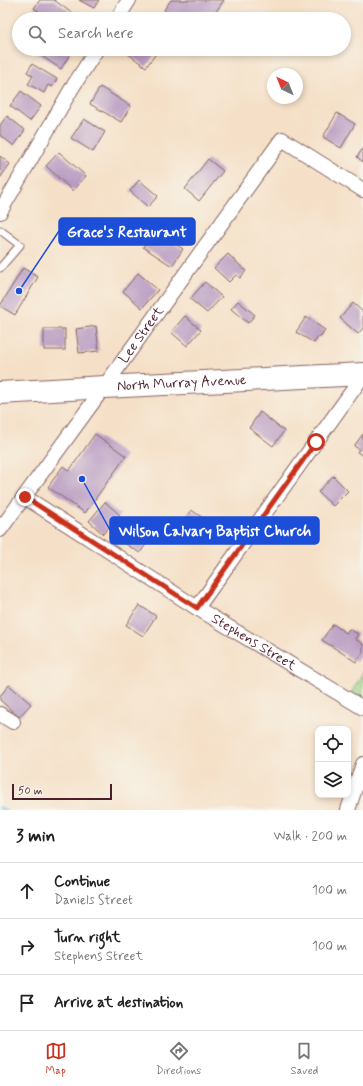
<!DOCTYPE html>
<meta charset="utf-8">
<style>
:root{--surface:#fff;--page:#f2f2f2;--text:#222;--muted:#767676;--line:#e0e0e0;--accent:#c8321e}
body{margin:0;font-family:Mynerve,sans-serif;background:var(--page);color:var(--text)}
.controls{position:absolute;right:12px;bottom:12px;display:grid;overflow:hidden;border-radius:8px;box-shadow:0 2px 6px #0003}
.controls button{width:36px;height:36px;display:grid;place-items:center;padding:0;border:0;border-bottom:1px solid var(--line);background:var(--surface);color:var(--text);font:20px sans-serif}
.compass{position:absolute;left:267px;top:68px;width:36px;height:36px;border-radius:50%;background:var(--surface);box-shadow:0 2px 6px #0003;rotate:317deg}
.scale{position:absolute;left:12px;bottom:10px;width:100px;box-sizing:border-box;padding-left:4px;border:2px solid #4a1f2b;border-top:0;font-size:11px;line-height:14px;white-space:nowrap;color:#4a1f2b;-webkit-text-stroke:3px #f7f3e8;paint-order:stroke}
.stop{position:absolute;width:12px;height:12px;margin:-9px;border:3px solid #c8321e;border-radius:50%;background:#fff}
.stop.end{background:#c8321e;border-color:#fff;box-shadow:0 1px 4px #0008}
.list{margin:0;padding:0;list-style:none}
h2{display:flex;justify-content:space-between;align-items:center;height:52px;margin:0;padding:0 16px;font-size:17px}
h2 small{font-size:13px;font-weight:400;color:var(--muted)}
.list li{display:grid;grid-template-columns:26px 1fr auto;gap:12px;align-items:center;box-sizing:border-box;height:56px;padding:0 16px;border-top:1px solid var(--line)}
.list b{display:block;font-size:15px;white-space:nowrap}
.list p{margin:0;font-size:13px;white-space:nowrap;color:var(--muted)}
.list em{font-size:13px;font-style:normal;color:var(--muted)}
.icon{flex:none;width:22px;height:22px;fill:none;stroke:currentColor;stroke-width:2;stroke-linecap:round;stroke-linejoin:round}
.map{position:relative;flex:none;width:363px;height:810px;overflow:hidden}
.search{position:absolute;background:var(--surface);box-shadow:0 2px 6px #0003;left:12px;right:12px;top:12px;height:44px;display:flex;align-items:center;gap:10px;box-sizing:border-box;padding:0 14px;border-radius:22px;color:var(--muted);font-size:15px}
.sheet{height:220px;background:var(--surface)}
nav{display:flex;justify-content:space-around;align-items:center;box-sizing:border-box;height:56px;border-top:1px solid var(--line);background:var(--surface);font-size:11px;color:var(--muted)}
nav a{display:grid;justify-items:center;gap:2px}
nav .on{color:var(--accent)}
.map>svg:first-child{display:block}
.green{fill:#95d287;stroke:#707859}
.lines{fill:none;stroke-linecap:round;stroke-linejoin:round}
.stream{stroke:#62c4e0;stroke-width:4}
.building{fill:#b89bc2}
.lane-casing{stroke:#866362;stroke-width:9}
.street-casing{stroke:#866362;stroke-width:16}
.primary-casing{stroke:#866362;stroke-width:24}
.lane{stroke:#fff;stroke-width:7}
.street{stroke:#fff;stroke-width:14}
.primary{stroke:#fff;stroke-width:22}
.route{stroke:#c8321e;stroke-width:5}
.labels{text-anchor:middle;dominant-baseline:central;stroke-width:3.5;stroke-linejoin:round;paint-order:stroke}
.street-label{font-size:14px;fill:#4a1f2b;stroke:#f7f3e8}
.leader{fill:none;stroke:#1d4ed8;stroke-width:1.5}
.callout-dot{fill:#1d4ed8;stroke:#f7f3e8;stroke-width:1.5}
.callout{fill:#1d4ed8;stroke:#1d4ed8;stroke-width:1.5}
.callout-label{font-size:15px;text-anchor:middle;font-weight:bold;fill:#fff}
</style>
<div class="map">
<svg width="363" height="810" viewBox="0 0 363 810">
<rect width="100%" height="100%" fill="#f7f3e8"/>
<filter id="ink" filterUnits="userSpaceOnUse"><feTurbulence type="fractalNoise" baseFrequency=".025" numOctaves="2"/><feDisplacementMap in="SourceGraphic" scale="8" xChannelSelector="R" yChannelSelector="G"/><feConvolveMatrix kernelMatrix="1 2 1 2 8 2 1 2 1" color-interpolation-filters="sRGB"/></filter>
<filter id="wash" filterUnits="userSpaceOnUse"><feTurbulence type="fractalNoise" baseFrequency=".012" numOctaves="4" result="noise"/><feDisplacementMap in="SourceGraphic" scale="16" xChannelSelector="R" yChannelSelector="G"/><feGaussianBlur stdDeviation="0.9" result="paint"/><feColorMatrix in="noise" values="0 0 0 0 0 0 0 0 0 0 0 0 0 0 0 0 0 1.4 0 .05"/><feComposite in="paint" operator="in"/></filter>
<g filter="url(#wash)">
<rect width="100%" height="100%" fill="#f5e0c7"/>
<path class="green" d="M363,672V700L351,693Z"/>
<g class="lines">
<path class="stream" d="M0,808L5,810"/>
</g>
<g id="blocks">
<g class="building">
<path d="M40,0H54L80,19H49L34,8Z"/>
<path d="M79,0H99L94,8Z"/>
<path d="M171,0H224L211,19H177L164,10Z"/>
<path d="M31,49H62L70,54L61,69Z"/>
<path d="M125,49H155L158,51L146,67L124,51Z"/>
<path d="M32,64L57,79L52,87L48,85L44,93L28,84L33,76L27,72Z"/>
<path d="M100,87L131,106L121,122L90,104Z"/>
<path d="M21,91L41,106L30,121L10,106Z"/>
<path d="M337,113L355,124L341,148L323,137Z"/>
<path d="M7,116L25,130L14,146L0,135V125Z"/>
<path d="M84,119L105,132L93,152L71,138Z"/>
<path d="M363,148V162L357,157Z"/>
<path d="M59,152L86,176L73,191L46,166Z"/>
<path d="M0,156L10,164L0,178Z"/>
<path d="M208,159L223,171L199,201L185,189Z"/>
<path d="M139,180L158,196L148,207L130,191Z"/>
<path d="M148,225L183,249L172,266L143,247L147,240L140,235Z"/>
<path d="M228,254L246,271L240,278L236,275L229,282L214,268Z"/>
<path d="M23,268L38,277L15,315L0,306Z"/>
<path d="M138,273L158,290L142,308L123,291Z"/>
<path d="M205,282L222,297L207,313L190,299Z"/>
<path d="M238,301L255,315L248,323L231,309Z"/>
<path d="M353,303L363,312V328L358,334L340,318Z"/>
<path d="M185,316L201,330L187,346L171,332Z"/>
<path d="M306,317L325,330L321,337L319,336L314,343L296,332Z"/>
<path d="M96,326L99,351L79,353L76,329Z"/>
<rect x="44" y="329" width="21" height="21"/>
<path d="M260,412L284,431L273,446L249,428Z"/>
<path d="M95,434L126,456L85,513L48,487L63,466L69,471Z"/>
<path d="M363,434V456L357,452L359,449L354,446Z"/>
<path d="M333,476L348,491L333,506L318,492Z"/>
<path d="M105,502L120,515L103,534L89,521Z"/>
<path d="M191,510L216,526L209,538L183,522Z"/>
<path d="M133,518L154,532L140,553L119,540Z"/>
<path d="M139,605L156,616L143,636L126,625Z"/>
<path d="M333,624L346,633L349,629L358,634L355,639L363,644V652L356,662L322,640Z"/>
<path d="M9,685L31,704L19,717L0,700V696Z"/>
</g>
</g>
</g>
<g filter="url(#ink)">
<use href="#blocks" fill-opacity="0" stroke="#866362" stroke-width="1"/>
<g class="lines">
<defs>
<path id="lane" d="M0,230L20,245L0,268"/>
<g id="street">
<path d="M117,19L129,0"/>
<path d="M0,212L72,88L97,49"/>
<path id="s1" d="M25,497L197,608L363,708"/>
<path id="s2" d="M0,530L104,387L282,139L363,190"/>
<path d="M197,608L363,376"/>
<path d="M0,714L13,722"/>
<path d="M348,810L363,764"/>
</g>
<g id="primary">
<path id="s3" d="M0,393L104,387L363,374"/>
</g>
</defs>
<use href="#lane" class="lane-casing"/>
<use href="#street" class="street-casing"/>
<use href="#primary" class="primary-casing"/>
<use href="#lane" class="lane"/>
<use href="#street" class="street"/>
<use href="#primary" class="primary"/>
</g>
</g>
<g class="lines" filter="url(#ink)">
<path class="route" d="M25,497L197,608L316,442"/>
</g>
<g class="labels">
<g class="street-label">
<text stroke="none"><textPath href="#s2" startOffset="241">Lee Street</textPath></text>
<text stroke="none"><textPath href="#s3" startOffset="182">North Murray Avenue</textPath></text>
<text stroke="none"><textPath href="#s1" startOffset="271">Stephens Street</textPath></text>
</g>
</g>
<path class="leader" d="M19 291L59 231M82 479L110 530"/>
<g class="callout-dot">
<circle cx="19" cy="291" r="4"/>
<circle cx="82" cy="479" r="4"/>
</g>
<g class="callout">
<rect x="59" y="218" width="136" height="27" rx="4"/>
<rect x="110" y="517" width="209" height="27" rx="4"/>
</g>
<g class="callout-label">
<text x="127" y="237">Grace's Restaurant</text>
<text x="215" y="536">Wilson Calvary Baptist Church</text>
</g>
</svg>
<div class="controls">
<button><svg class="icon" aria-label="locate" viewBox="0 0 24 24"><circle cx="12" cy="12" r="6"/><path d="M12 2v4M12 18v4M2 12h4M18 12h4"/></svg></button>
<button><svg class="icon" aria-label="layers" viewBox="0 0 24 24"><path d="M12 4l9 5-9 5-9-5zM3 14l9 5 9-5"/></svg></button>
</div>
<svg class="compass" viewBox="-18 -18 36 36"><path d="M0-13l5 13h-10z" fill="#e53935"/><path d="M0 13l5-13h-10z" fill="#767676"/></svg>
<div class="scale">50 m</div>
<div class="stop" style="left:316px;top:442px"></div>
<div class="stop end" style="left:25px;top:497px"></div>
<div class="search"><svg class="icon" aria-label="search" viewBox="0 0 24 24"><circle cx="10" cy="10" r="6"/><path d="M15 15l6 6"/></svg>Search here</div>
</div>
<section class="sheet">
<h2>3 min<small>Walk · 200 m</small></h2>
<ul class="list">
<li><svg class="icon" aria-label="ahead" viewBox="0 0 24 24"><path d="M12 20V5M6 11l6-6 6 6"/></svg><div><b>Continue</b><p>Daniels Street</p></div><em>100 m</em></li>
<li><svg class="icon" aria-label="right" viewBox="0 0 24 24"><path d="M7 20v-9h11M14 6l5 5-5 5"/></svg><div><b>Turn right</b><p>Stephens Street</p></div><em>100 m</em></li>
<li><svg class="icon" aria-label="arrive" viewBox="0 0 24 24"><path d="M6 21V4h12l-3 4 3 4H6"/></svg><div><b>Arrive at destination</b></div></li>
</ul>
</section>
<nav>
<a class="on"><svg class="icon" aria-label="map" viewBox="0 0 24 24"><path d="M3 6l6-2 6 2 6-2v14l-6 2-6-2-6 2zM9 4v14M15 6v14"/></svg>Map</a>
<a><svg class="icon" aria-label="directions" viewBox="0 0 24 24"><path d="M12 3l9 9-9 9-9-9zM9 14v-3h6M13 9l2 2-2 2"/></svg>Directions</a>
<a><svg class="icon" aria-label="saved" viewBox="0 0 24 24"><path d="M7 4h10v16l-5-4-5 4z"/></svg>Saved</a>
</nav>
